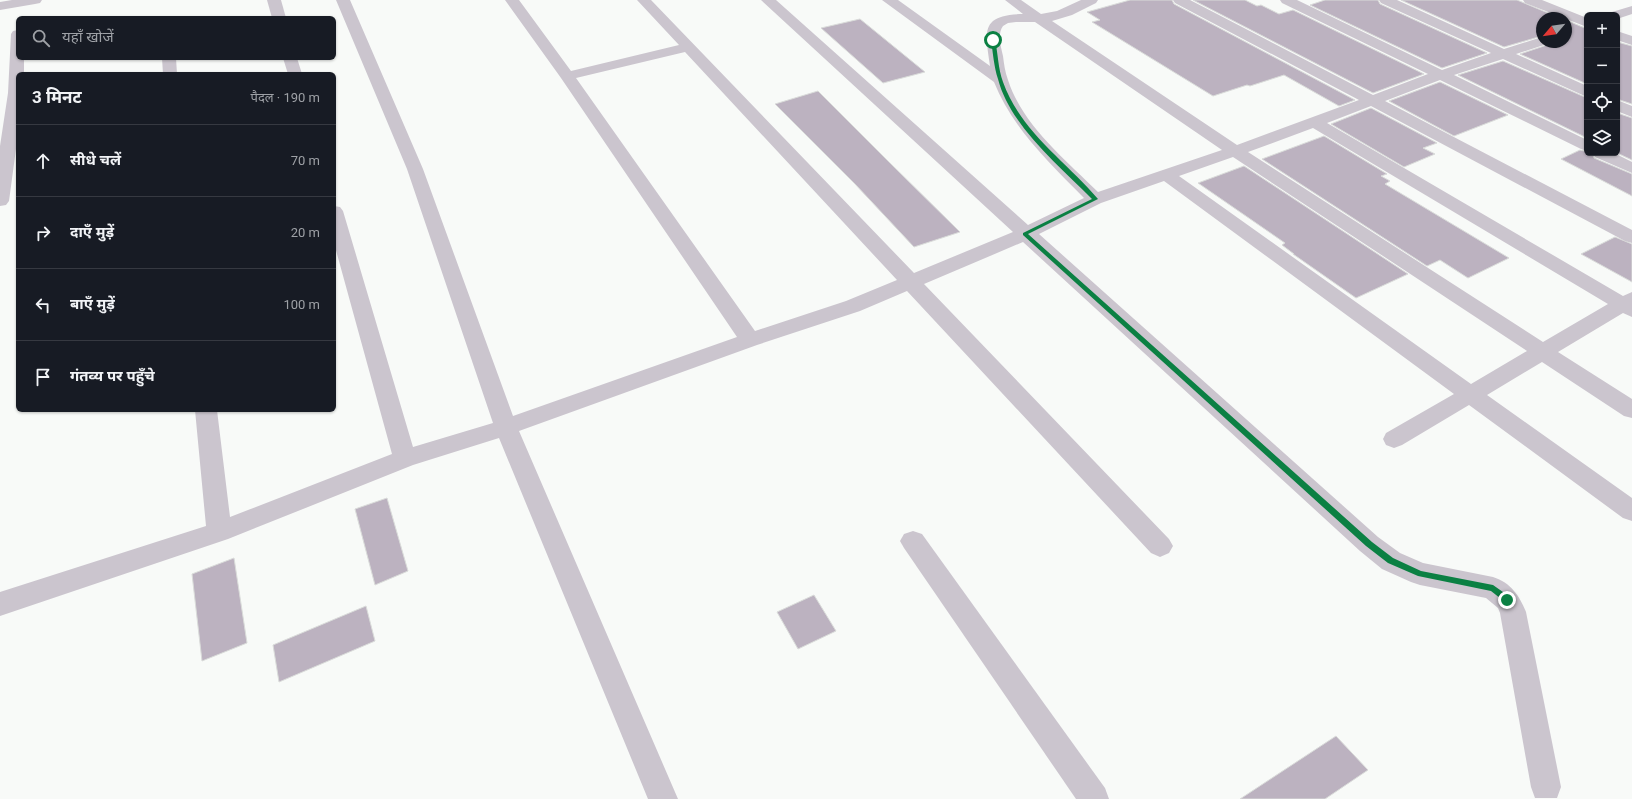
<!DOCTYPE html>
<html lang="hi">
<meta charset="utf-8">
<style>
:root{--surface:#171b24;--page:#20242c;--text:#f1f3f6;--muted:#9ea1a6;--line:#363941}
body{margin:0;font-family:Roboto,"Noto Sans Devanagari",sans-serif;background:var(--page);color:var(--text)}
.controls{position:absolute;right:12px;top:12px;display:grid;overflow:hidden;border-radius:6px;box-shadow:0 1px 3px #0004}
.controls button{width:36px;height:36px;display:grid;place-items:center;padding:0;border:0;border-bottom:1px solid var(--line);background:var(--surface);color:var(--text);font:20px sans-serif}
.compass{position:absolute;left:1536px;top:12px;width:36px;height:36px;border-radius:50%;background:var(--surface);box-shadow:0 1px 3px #0004;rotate:241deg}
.stop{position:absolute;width:12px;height:12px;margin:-9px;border:3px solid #0b8043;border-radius:50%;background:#fff}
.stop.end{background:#0b8043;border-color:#fff;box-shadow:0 1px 4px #0008}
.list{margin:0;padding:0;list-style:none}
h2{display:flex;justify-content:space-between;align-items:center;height:52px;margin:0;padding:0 16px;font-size:17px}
h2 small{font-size:13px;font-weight:400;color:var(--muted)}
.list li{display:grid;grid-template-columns:26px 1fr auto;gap:12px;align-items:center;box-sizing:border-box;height:72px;padding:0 16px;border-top:1px solid var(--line)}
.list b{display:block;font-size:15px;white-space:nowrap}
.list em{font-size:13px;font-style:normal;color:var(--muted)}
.icon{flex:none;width:22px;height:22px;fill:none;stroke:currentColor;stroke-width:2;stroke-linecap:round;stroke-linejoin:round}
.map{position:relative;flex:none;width:1632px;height:799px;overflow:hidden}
.search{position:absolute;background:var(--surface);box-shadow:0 1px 3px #0004;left:16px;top:16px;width:320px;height:44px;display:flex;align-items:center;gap:10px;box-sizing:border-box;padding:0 14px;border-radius:6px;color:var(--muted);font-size:15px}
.panel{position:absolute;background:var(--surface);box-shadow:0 1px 3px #0004;left:16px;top:72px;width:320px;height:340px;border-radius:6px}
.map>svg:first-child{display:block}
.building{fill:#bcb2c0;stroke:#dadcda}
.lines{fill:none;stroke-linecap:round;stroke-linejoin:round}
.minor{fill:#cbc5ce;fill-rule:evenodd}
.route{fill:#0b8043}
</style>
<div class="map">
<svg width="1632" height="799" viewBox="0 0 1632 799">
<rect width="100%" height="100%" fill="#f8faf8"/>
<g class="building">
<path d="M1130,0H1172L1174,4L1355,100L1339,106L1284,75L1250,86L1247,85L1213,96L1092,22L1100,20L1087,12Z"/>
<path d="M1193,0H1245L1257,6L1261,5L1279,14L1293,10L1424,74L1373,93Z"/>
<path d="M1325,0H1378L1380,4L1487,53L1442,68L1310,5Z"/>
<path d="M1401,0H1517L1560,18H1542V36L1504,47Z"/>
<path d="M860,19L925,72L883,83L821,28Z"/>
<path d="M1566,20L1587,29V84L1520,54L1547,45L1549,42H1566Z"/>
<path d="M1617,42L1632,46V104L1617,99Z"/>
<path d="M1503,61L1587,98V138L1458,75Z"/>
<path d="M1440,82L1508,115L1454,136L1389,101Z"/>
<path d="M818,91L890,163L960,232L914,247L855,184L775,104Z"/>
<path d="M1371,108L1437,143L1423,148L1435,154L1404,167L1331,124Z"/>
<path d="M1617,113L1632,118V160L1617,153Z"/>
<path d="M1324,136L1387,174L1381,176L1390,181L1385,184L1509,258L1468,278L1440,260L1427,266L1262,159Z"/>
<path d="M1580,150L1592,153L1594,158L1632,174V196L1561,159Z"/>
<path d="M1244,166L1408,274L1356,298L1293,254H1294L1282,245L1285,243L1198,183Z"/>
<path d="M1615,237L1632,244V282L1581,254Z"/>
<path d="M387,498L408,571L375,585L355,509Z"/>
<path d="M234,558L247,643L202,661L192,574Z"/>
<path d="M814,595L836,631L798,649L777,612Z"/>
<path d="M366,606L375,641L279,682L273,645Z"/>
<path d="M1336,736L1368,770L1325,799H1240Z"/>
</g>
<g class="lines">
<g class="minor">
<path d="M12,0H42L40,3L35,4L0,10V2Z"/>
<path d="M267,0H281L286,18H272Z"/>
<path d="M336,0H350L423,169L513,416L737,337L561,78L505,0H519L571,71L679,45L637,0H651L914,273L1013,232L761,0H776L1028,225L1084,198C1049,162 1013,129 994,82L882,0H898L990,66C985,31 980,15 1023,14L1005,0H1021L1041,14L1057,11L1081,0H1098L1096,3L1072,15L1052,21L1237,145L1359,100L1175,3L1173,0H1190L1373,95L1428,74L1282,3L1280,0H1297L1442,70L1491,53L1381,3L1379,0H1397L1504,49L1542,37V42H1548L1547,44L1516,54L1587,86V97L1503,59L1454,75L1587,140V151L1581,149L1440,80L1385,101L1632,230V243L1625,241L1371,106L1327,123L1623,296L1632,292V317L1623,313L1558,352L1632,399V418L1624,416L1542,362L1487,395L1632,498V521L1623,518L1469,405L1402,445L1394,448L1386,445L1383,439L1386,433L1454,394L1164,181L1101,203L1039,234L1378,537L1400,553L1423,563L1493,577C1511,583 1519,595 1526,612L1561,787L1557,798H1535L1531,787L1500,613L1498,608L1486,598L1420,585L1411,582L1382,569L1360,551L1023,242L924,284L1169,539L1173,546L1169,553L1160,557L1151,553L907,291L860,311L757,345L519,431L678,799H648L499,438L413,465L228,539L0,616V592L206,526L195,410H217L230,517L392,454L334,243V206L340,207L343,211L413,447L493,423L407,169ZM1016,22H1035L1222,150L1098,192C1065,159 1023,126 1008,80C1005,72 1004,64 1003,56C1001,47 997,34 1003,26L1008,23ZM685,52L897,280L846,301L755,331L576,78ZM1313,128L1608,304L1543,342L1248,152ZM1233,157L1527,351L1471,384L1179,176Z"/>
<path d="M1523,0H1542L1587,18V27L1525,3Z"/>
<path d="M1632,6V14L1617,19V15H1610L1612,12Z"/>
<path d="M18,30V58H24V74H18V134L9,201L6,205L0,206V146L8,93L11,34L13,31Z"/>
<path d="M1617,31L1632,36V45L1617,40Z"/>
<path d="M162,58H176L177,74H163Z"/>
<path d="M283,58H297L302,74H288Z"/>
<path d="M1617,100L1632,106V117L1617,111Z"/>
<path d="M1593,153H1614L1632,162V173L1595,157Z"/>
<path d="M913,531L922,534L1105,788L1109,799H1076L904,548L900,541L904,534Z"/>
</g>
</g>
<path class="route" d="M993,39L995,40C998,53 998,69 1003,82C1021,132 1065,160 1098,199L1028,234L1372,542L1393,558L1421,571L1493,585L1510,597V602H1505L1491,591L1418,576L1388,563L1366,546L1023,235V233L1092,199C1060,166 1010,126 998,79C994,67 993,53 991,40Z"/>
</svg>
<div class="controls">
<button>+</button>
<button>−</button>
<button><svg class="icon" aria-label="locate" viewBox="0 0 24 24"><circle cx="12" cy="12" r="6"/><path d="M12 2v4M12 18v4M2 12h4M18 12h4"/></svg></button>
<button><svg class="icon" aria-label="layers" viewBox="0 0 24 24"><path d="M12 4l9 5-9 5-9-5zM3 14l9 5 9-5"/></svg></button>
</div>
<svg class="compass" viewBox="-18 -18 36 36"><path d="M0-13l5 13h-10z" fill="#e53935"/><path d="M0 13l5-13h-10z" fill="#9ea1a6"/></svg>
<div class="stop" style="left:993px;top:40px"></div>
<div class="stop end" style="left:1507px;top:600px"></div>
<div class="search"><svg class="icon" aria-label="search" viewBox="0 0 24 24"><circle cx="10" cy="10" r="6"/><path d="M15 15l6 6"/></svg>यहाँ खोजें</div>
<section class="panel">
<h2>3 मिनट<small>पैदल · 190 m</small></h2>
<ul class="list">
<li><svg class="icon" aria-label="ahead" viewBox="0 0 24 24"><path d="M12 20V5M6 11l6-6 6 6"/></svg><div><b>सीधे चलें</b></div><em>70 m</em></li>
<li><svg class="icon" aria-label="right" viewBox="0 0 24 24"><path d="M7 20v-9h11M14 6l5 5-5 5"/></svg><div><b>दाएँ मुड़ें</b></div><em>20 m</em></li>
<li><svg class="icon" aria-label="left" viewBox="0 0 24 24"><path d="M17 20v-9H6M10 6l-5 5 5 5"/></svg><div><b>बाएँ मुड़ें</b></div><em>100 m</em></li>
<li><svg class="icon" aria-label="arrive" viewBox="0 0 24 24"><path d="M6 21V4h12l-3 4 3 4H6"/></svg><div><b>गंतव्य पर पहुँचे</b></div></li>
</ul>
</section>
</div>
